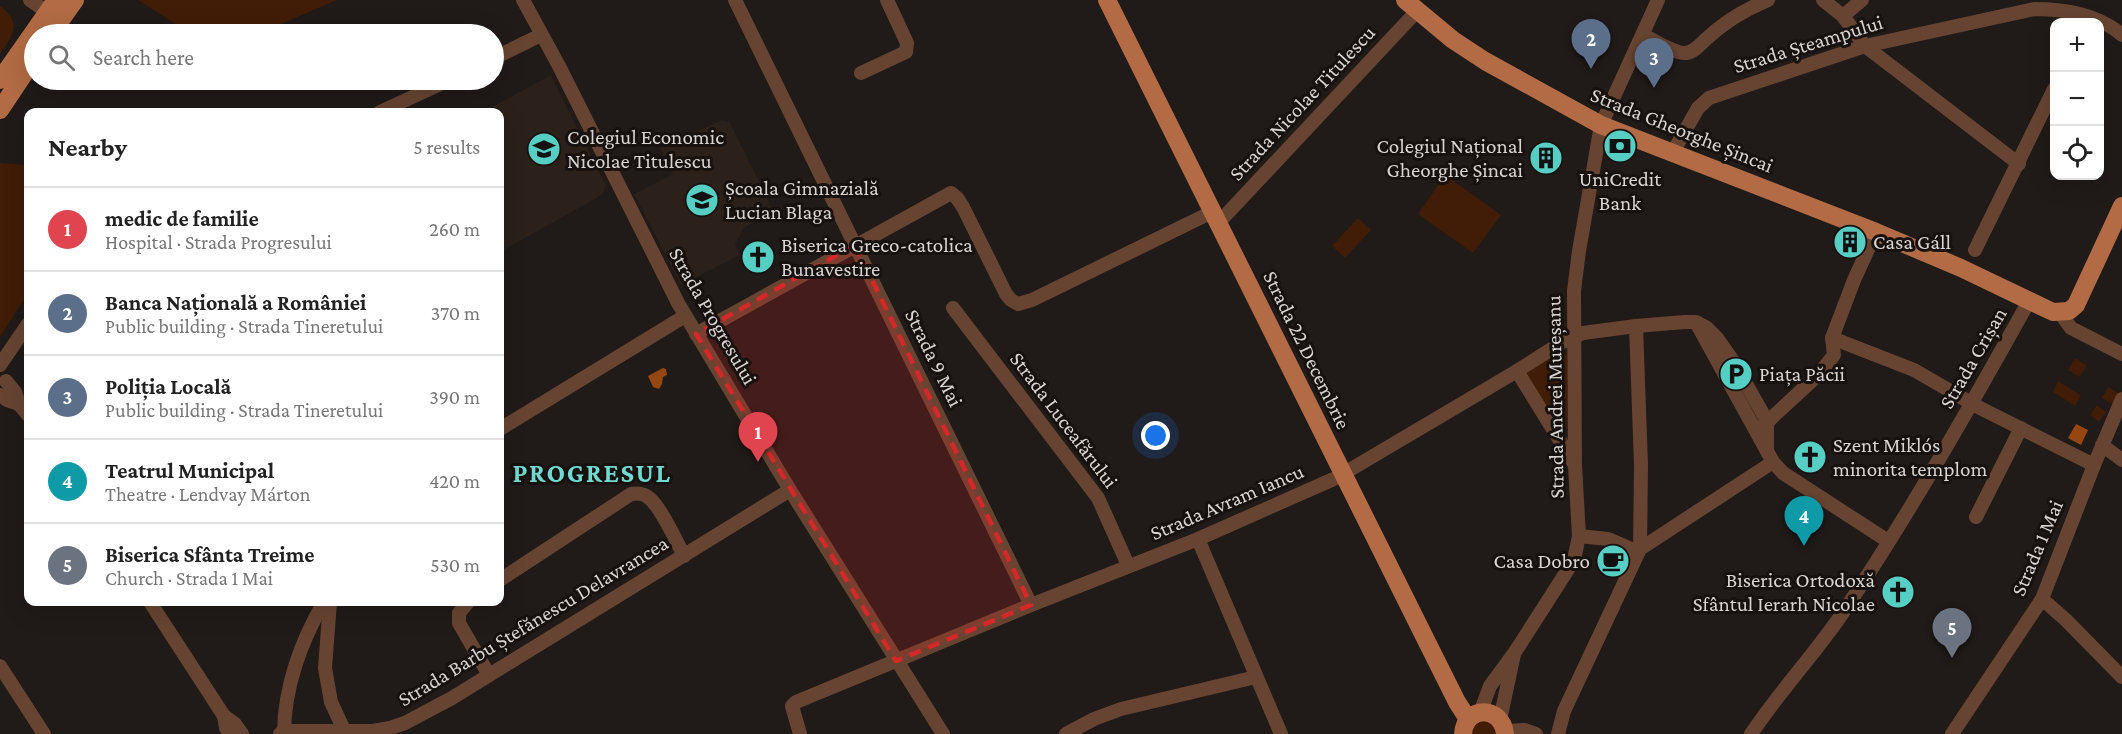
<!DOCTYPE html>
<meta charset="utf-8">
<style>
:root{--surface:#fff;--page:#f6f6f6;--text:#222;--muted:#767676;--line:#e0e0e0;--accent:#396f6a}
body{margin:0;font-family:"Crimson Pro",serif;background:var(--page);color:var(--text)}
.controls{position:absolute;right:18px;top:18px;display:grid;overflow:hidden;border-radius:12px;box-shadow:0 6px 24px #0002}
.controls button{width:54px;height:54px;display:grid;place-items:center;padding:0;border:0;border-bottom:2px solid var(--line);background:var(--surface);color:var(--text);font:30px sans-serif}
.you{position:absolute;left:1156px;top:436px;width:21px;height:21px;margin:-15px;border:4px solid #fff;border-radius:50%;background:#1a73e8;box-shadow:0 0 0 9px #1a73e833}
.badge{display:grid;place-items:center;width:39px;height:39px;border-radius:50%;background:var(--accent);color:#fff;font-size:20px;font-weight:700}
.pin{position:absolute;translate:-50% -50px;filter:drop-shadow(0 2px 3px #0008)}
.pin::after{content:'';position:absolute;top:32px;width:21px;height:18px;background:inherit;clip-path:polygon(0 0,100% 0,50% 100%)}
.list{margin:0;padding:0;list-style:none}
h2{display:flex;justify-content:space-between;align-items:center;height:78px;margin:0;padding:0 24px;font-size:26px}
h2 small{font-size:20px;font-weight:400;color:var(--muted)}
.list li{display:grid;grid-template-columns:39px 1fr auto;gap:18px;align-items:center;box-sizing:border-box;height:84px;padding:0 24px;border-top:2px solid var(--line)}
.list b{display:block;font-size:22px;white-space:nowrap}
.list p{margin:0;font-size:20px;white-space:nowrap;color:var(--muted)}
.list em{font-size:20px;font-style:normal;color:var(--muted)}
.icon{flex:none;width:33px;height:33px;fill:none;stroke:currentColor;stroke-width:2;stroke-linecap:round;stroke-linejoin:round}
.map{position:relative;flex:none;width:2122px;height:734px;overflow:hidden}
.search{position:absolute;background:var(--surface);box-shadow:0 6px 24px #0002;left:24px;top:24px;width:480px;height:66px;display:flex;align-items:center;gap:15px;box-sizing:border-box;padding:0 21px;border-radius:33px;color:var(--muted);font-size:22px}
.panel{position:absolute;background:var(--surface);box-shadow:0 6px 24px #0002;left:24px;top:108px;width:480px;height:498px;border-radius:12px}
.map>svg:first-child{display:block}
.built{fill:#2b201a}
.green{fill:#411c06}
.water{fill:#964610}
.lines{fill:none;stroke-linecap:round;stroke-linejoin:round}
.minor{stroke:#674432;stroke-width:14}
.major{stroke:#b26b44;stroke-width:18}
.marked{fill:#d62828;fill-opacity:0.2;stroke:#d62828;stroke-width:4.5;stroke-dasharray:12 8;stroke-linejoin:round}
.labels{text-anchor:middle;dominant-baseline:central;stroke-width:6;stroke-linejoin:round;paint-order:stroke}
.street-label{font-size:21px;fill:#d8d4d2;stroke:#17110f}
.poi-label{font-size:21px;fill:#d8d4d2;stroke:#17110f;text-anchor:start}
.district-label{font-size:27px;font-weight:bold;letter-spacing:1.5px;fill:#70dad0;stroke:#17110f}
</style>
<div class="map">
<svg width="2122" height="734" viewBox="0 0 2122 734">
<rect width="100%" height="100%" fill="#201a18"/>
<g class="built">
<path d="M551,75L606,186L602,195L500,252V112H483Z"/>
<path d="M722,120L730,123L771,206L769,214L744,228L735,245L740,255L681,285L634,194L673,174L660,148Z"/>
</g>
<g class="green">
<path d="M138,0H337L258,34H191Z"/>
<path d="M0,6C23,23 13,35 0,54Z"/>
<path d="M0,163L28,165V293L0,337Z"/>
<path d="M1445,175L1501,215L1473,253L1418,214Z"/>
<path d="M1358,218L1371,230L1345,258L1332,246Z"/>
<path d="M1559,353L1567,354V429L1564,432H1558L1523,375Z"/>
<path d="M2075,358L2087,366L2079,377L2068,370Z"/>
<path d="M2058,381L2081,395L2075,406L2053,392Z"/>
<path d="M2108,387L2120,394L2114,405L2102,398Z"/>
<path d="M2097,405L2106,412L2099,422L2090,415Z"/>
<path d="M1488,718L1500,734H1468L1469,726Z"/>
</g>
<g class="water">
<path d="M663,368L666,369L667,375L663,377L662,384L659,389L653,387L648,376Z"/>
<path d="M2076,424L2088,430L2081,445L2068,438Z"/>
</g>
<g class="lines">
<g class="minor">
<path d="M30,0L53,16"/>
<path d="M523,0L559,66L678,303L790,490L943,734"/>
<path d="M735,0L1031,605"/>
<path d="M1823,0L1843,16L1865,46L2019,164"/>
<path d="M1843,16L1862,0"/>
<path d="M1643,35C1654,40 1675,54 1686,53C1694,52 1700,45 1705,40C1724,22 1744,10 1768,0"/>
<path d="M494,58L541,35"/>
<path d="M861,73L906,52L907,43L887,0"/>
<path d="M380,112L449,80"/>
<path d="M1673,152L1698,108L1709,98L1865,46L2034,9C2064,9 2099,15 2122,35"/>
<path d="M1975,250L2054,89"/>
<path d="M953,308L1098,498L1128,565"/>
<path d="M2060,313L2071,328L2122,354"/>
<path d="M1697,324L1773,462L1783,473L1888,541"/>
<path d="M1636,326L1641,465L1640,549"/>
<path d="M696,334L951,193L957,198L963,207L1006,294L1011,300L1018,304L1032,300L1206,215L1224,217L1417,11"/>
<path d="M1832,338L1914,370L1978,407L2094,465L2122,399"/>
<path d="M0,365L28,324"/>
<path d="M1517,371L1575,465"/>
<path d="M6,381L15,392L19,404L28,415"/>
<path d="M0,395L7,400L19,404"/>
<path d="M1763,426L1819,374L1834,355L1832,338L1854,280L1876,232"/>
<path d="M500,429L685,316"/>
<path d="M2102,445L2122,460"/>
<path d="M1976,517L2021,428"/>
<path d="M1579,536L1608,539L1638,552"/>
<path d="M1198,539L1281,734"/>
<path d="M500,580L631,494C637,493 644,493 649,498C660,506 677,542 684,556"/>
<path d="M2042,599L2066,620L2122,677"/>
<path d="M150,602L224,716L235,724L242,734"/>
<path d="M330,602L325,668L331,702L344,730"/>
<path d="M468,602L459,613V623L489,675"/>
<path d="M0,666L44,734"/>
<path d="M1480,713L1490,686L1515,652L1574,560L1579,536L1575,465L1574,291L1579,251L1601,125L1658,0"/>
<path d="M224,716L226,728L230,734"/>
<path d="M1500,720L1514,654"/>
<path d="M1505,731L1525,730L1536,734"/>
<path d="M280,734L283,731H373L390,728L405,723L452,698L790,490"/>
<path d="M284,734C284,688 301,641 324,602"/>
<path d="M800,734L792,706L796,702L1031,605L1198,539L1336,478L1517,371L1561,343L1583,333L1636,326L1685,322H1696L1707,328L1717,338L1733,361L1767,421V451"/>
<path d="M1066,734L1094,719L1121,709L1256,677"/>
<path d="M1558,734L1564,711L1640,549L1773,462"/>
<path d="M1751,734C1779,692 1814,655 1842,614C1910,513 1970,407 2029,301"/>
<path d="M1952,734L2042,599L2094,465"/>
</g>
<g class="major">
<path d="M1107,0L1431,650L1457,702L1468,719"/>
<path d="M1405,0L1453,40L1485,61L1601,125L1876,232L1961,268L2053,312L2069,311L2076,305L2122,206"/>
<path d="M51,34L75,0"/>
<path d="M0,80L56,0"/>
<path d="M0,110L34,59"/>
<path d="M1463,734C1465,705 1502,705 1505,734"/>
</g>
</g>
<path class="marked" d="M855,245L1031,605L896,661L696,334Z"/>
<defs>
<symbol id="bank-disc" viewBox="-11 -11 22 22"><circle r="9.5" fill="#56cec3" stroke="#17110f"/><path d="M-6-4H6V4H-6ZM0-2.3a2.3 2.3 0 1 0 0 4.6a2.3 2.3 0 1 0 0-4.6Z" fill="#111"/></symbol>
<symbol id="university-disc" viewBox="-11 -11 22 22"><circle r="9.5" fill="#56cec3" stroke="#17110f"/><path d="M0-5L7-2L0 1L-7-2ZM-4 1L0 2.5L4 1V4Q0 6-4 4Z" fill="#111"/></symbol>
<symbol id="building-disc" viewBox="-11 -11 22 22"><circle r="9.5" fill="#56cec3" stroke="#17110f"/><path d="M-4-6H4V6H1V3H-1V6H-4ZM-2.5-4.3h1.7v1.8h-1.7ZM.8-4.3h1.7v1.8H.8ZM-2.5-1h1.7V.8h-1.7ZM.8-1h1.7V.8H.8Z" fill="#111"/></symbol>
<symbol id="school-disc" viewBox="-11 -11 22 22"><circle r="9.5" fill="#56cec3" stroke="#17110f"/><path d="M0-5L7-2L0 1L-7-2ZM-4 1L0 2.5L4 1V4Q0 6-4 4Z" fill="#111"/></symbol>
<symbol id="church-disc" viewBox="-11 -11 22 22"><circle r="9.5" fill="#56cec3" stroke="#17110f"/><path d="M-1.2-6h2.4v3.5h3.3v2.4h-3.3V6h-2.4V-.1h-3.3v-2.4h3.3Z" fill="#111"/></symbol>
<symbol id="parking-disc" viewBox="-11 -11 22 22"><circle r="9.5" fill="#56cec3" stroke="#17110f"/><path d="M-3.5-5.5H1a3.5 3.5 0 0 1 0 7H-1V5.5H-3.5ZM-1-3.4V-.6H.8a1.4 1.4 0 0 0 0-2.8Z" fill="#111"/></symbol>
<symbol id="cafe-disc" viewBox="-11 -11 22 22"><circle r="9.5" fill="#56cec3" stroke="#17110f"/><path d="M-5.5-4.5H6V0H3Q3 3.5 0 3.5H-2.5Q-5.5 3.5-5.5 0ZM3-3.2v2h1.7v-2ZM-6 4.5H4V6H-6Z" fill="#111"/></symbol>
</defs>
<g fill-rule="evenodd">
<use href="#bank-disc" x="1601" y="127" width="38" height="38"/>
<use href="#university-disc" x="525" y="130" width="38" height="38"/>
<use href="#building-disc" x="1527" y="139" width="38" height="38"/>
<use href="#school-disc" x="683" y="181" width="38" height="38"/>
<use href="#building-disc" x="1831" y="223" width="38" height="38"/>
<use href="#church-disc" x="739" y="238" width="38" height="38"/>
<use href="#parking-disc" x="1717" y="355" width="38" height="38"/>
<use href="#church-disc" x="1791" y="438" width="38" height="38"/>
<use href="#cafe-disc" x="1594" y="542" width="38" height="38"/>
<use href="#church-disc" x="1879" y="573" width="38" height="38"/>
</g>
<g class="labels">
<g class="street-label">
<text transform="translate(1808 44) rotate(-17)">Strada Șteampului</text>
<text transform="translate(1302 103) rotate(-47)">Strada Nicolae Titulescu</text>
<text transform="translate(1682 130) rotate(22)">Strada Gheorghe Șincai</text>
<text transform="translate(713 316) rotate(60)">Strada Progresului</text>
<text transform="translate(1307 350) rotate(64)">Strada 22 Decembrie</text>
<text transform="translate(934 358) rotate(64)">Strada 9 Mai</text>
<text transform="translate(1973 358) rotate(-60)">Strada Crișan</text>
<text transform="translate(1555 397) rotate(-91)">Strada Andrei Mureșanu</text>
<text transform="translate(1064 420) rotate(53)">Strada Luceafărului</text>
<text transform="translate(1227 502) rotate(-23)">Strada Avram Iancu</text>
<text transform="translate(2037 548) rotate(-67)">Strada 1 Mai</text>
<text transform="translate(533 621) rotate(-31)">Strada Barbu Ștefănescu Delavrancea</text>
</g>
<g class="poi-label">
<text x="567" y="137">Colegiul Economic<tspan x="567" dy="24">Nicolae Titulescu</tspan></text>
<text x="1523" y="146" text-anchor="end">Colegiul Național<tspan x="1523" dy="24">Gheorghe Șincai</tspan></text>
<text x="1620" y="179" text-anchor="middle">UniCredit<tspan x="1620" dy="24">Bank</tspan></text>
<text x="725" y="188">Școala Gimnazială<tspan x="725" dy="24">Lucian Blaga</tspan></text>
<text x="1873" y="242">Casa Gáll</text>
<text x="781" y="245">Biserica Greco-catolica<tspan x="781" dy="24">Bunavestire</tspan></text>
<text x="1759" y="374">Piața Păcii</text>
<text x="1833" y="445">Szent Miklós<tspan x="1833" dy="24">minorita templom</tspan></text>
<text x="1590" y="561" text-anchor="end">Casa Dobro</text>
<text x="1875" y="580" text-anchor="end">Biserica Ortodoxă<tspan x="1875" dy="24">Sfântul Ierarh Nicolae</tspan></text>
</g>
<g class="district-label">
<text x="592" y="473">PROGRESUL</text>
</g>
</g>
</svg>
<div class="controls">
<button>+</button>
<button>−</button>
<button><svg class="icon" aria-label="locate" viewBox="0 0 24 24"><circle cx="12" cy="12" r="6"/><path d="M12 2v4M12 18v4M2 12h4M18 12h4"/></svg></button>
</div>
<div class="you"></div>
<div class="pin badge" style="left:758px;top:462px;background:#e0444e">1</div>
<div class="pin badge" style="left:1591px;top:69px;background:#5c6f8a">2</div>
<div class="pin badge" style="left:1654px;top:88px;background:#5c6f8a">3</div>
<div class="pin badge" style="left:1804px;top:546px;background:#0f9aa8">4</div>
<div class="pin badge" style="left:1952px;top:658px;background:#6b7280">5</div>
<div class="search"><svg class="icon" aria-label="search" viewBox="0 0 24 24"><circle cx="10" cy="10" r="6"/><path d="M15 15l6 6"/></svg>Search here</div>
<section class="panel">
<h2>Nearby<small>5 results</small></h2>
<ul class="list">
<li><span class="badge" style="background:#e0444e">1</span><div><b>medic de familie</b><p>Hospital · Strada Progresului</p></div><em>260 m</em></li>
<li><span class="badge" style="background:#5c6f8a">2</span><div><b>Banca Națională a României</b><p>Public building · Strada Tineretului</p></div><em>370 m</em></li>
<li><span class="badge" style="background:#5c6f8a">3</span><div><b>Poliția Locală</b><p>Public building · Strada Tineretului</p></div><em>390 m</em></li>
<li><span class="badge" style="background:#0f9aa8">4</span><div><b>Teatrul Municipal</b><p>Theatre · Lendvay Márton</p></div><em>420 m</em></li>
<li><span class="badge" style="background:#6b7280">5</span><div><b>Biserica Sfânta Treime</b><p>Church · Strada 1 Mai</p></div><em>530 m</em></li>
</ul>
</section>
</div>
